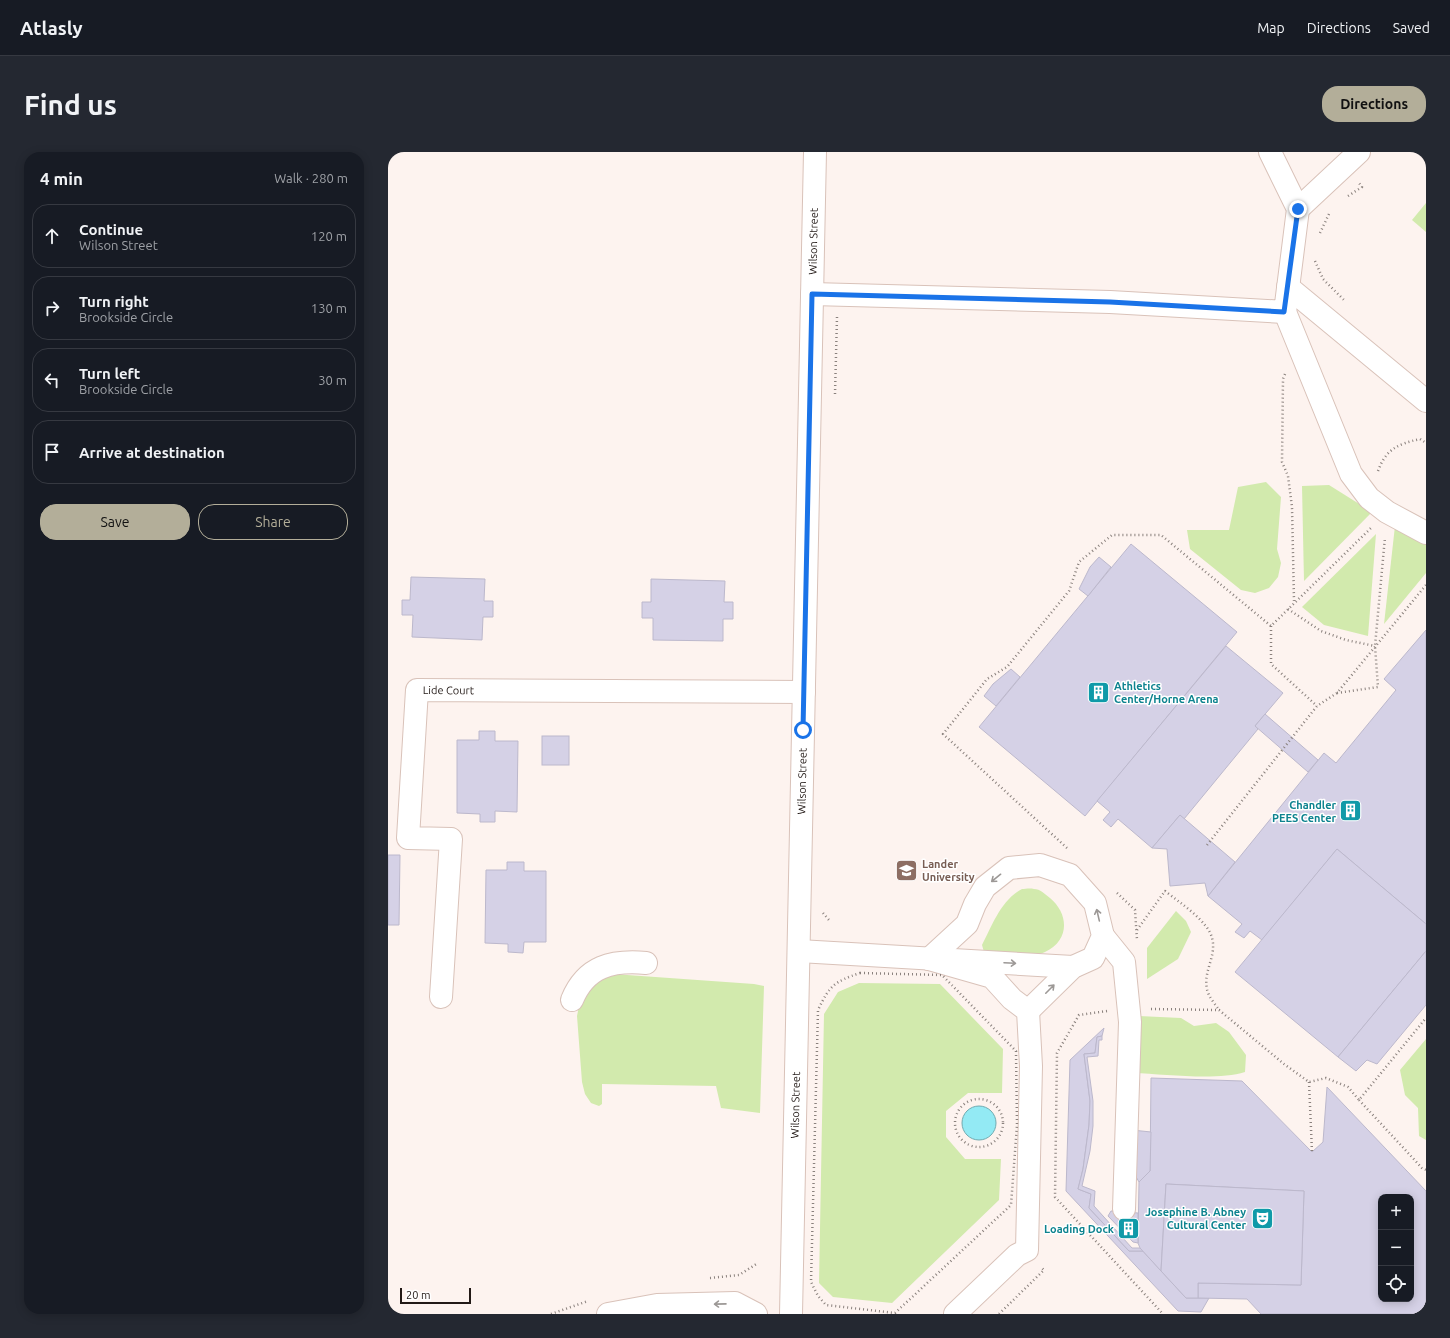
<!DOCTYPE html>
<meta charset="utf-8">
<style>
:root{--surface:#171b24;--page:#242831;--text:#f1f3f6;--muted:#9ea1a6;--line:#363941;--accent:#b3ae99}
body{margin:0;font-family:Ubuntu,sans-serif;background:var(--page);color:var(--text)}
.controls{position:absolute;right:12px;bottom:12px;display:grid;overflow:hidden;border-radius:8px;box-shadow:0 2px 10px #0003}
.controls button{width:36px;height:36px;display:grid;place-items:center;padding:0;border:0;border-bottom:1px solid var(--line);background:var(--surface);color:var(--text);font:20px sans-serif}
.scale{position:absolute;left:12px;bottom:10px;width:71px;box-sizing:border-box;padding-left:4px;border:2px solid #221916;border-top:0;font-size:11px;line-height:14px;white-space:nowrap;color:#221916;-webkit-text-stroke:3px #fff;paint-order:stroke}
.stop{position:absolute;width:12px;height:12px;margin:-9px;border:3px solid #1a73e8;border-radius:50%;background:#fff}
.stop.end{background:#1a73e8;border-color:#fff;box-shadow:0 1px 4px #0008}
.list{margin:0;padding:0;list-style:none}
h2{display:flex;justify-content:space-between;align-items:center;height:52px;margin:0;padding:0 16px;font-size:17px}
h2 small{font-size:13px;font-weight:400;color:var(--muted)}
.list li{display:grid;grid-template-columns:26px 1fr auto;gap:12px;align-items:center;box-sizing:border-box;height:64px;margin:0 8px 8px;padding:0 8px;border:1px solid var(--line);border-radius:16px}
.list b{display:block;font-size:15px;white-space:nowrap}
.list p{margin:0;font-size:13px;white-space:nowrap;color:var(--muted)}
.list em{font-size:13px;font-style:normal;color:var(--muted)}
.actions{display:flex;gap:8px;padding:12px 16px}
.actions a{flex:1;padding:9px 0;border:1px solid var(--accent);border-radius:16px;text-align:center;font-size:14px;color:var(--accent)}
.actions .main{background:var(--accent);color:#111}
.icon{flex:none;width:22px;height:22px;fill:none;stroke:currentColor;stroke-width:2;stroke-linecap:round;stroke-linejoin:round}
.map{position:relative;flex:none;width:1038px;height:1162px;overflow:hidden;border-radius:16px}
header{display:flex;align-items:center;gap:24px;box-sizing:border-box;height:56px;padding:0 20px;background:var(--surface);border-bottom:1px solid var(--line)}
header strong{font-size:19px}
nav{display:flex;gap:22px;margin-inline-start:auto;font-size:14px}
.intro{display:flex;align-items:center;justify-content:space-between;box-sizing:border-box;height:96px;padding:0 24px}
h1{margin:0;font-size:28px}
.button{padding:10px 18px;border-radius:16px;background:var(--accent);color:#111;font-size:14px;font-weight:700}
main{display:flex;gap:24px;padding:0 24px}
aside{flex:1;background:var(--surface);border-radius:16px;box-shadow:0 2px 10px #0003}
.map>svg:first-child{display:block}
.green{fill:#d2eaad}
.water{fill:#93eaf4;stroke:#71abb1}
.building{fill:#d5d1e6;stroke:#bcb8cc;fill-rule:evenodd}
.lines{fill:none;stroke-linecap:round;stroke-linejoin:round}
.minor-casing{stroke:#d9c2b9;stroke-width:24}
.path{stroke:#8a817d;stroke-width:2.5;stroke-dasharray:1 3;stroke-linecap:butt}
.minor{stroke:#fff;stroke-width:22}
.oneway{stroke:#9c9896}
.route{stroke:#1a73e8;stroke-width:5}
.labels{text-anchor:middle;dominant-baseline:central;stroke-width:3;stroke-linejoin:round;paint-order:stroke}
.street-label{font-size:11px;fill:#221916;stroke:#fff}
.culture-label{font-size:11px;font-weight:bold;fill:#0d838f;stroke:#fff;text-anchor:end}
.education-label{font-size:11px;font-weight:bold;fill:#785e54;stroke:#fff;text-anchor:start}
</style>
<header>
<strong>Atlasly</strong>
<nav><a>Map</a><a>Directions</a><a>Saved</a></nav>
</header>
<div class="intro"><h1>Find us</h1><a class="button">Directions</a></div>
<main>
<aside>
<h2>4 min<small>Walk · 280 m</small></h2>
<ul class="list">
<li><svg class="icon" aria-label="ahead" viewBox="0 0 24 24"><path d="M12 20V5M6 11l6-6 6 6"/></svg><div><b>Continue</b><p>Wilson Street</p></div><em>120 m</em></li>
<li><svg class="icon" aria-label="right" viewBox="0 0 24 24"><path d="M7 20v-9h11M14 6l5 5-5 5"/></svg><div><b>Turn right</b><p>Brookside Circle</p></div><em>130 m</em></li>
<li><svg class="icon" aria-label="left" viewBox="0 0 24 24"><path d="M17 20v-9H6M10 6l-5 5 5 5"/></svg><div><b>Turn left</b><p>Brookside Circle</p></div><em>30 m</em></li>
<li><svg class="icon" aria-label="arrive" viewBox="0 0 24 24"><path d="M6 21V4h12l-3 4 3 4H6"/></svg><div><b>Arrive at destination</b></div></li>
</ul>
<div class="actions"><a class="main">Save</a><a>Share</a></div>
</aside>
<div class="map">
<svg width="1038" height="1162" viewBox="0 0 1038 1162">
<rect width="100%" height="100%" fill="#fdf3ef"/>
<g class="green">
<path d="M1038,51V80L1024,68Z"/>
<path d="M878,330L893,345L889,397L893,411L890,425L881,436L867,441L853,438L802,397L799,378H841L850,335Z"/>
<path d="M941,333L984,360L916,429L914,334Z"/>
<path d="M1007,374L1038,391V421L996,472Z"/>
<path d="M988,382L980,484L936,473L914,455Z"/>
<path d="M634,737C637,737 642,736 646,737C652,737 657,742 662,746C681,762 682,788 657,800C644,807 612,801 596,800L594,793C604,774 613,748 634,737Z"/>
<path d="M788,759L798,769L803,780L790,807L759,827V796Z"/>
<path d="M225,822L366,832L376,834L372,961L333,956L328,934L214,932V952L211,954L203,951L197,942L194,930L189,864L192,849L199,831Z"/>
<path d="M471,831L552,832L615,897L614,941H580L558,959V985L577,1007H613L611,1048L504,1151L445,1145L431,1131L436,862L450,840Z"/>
<path d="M751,864L793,866L806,874L828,871L841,880L858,903L857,920C828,929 777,922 745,921Z"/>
<path d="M1038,887V988L1031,984L1030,956L1017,943L1012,918Z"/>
</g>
<circle class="water" cx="591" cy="971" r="17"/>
<g class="building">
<path d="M743,392L849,480L697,664L591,575Z"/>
<path d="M711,405L723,415L700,444L691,437L702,415Z"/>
<path d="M23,425L97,427L96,449H105V465H95L94,488L24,485L25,463H14V448H22Z"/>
<path d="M263,427L337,429L336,450H345V467H335V489L265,488V466H254V450H263Z"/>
<path d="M1038,478V772L949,697L874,788L862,779L856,786L847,780L854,772L820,744L936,601L948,611L1008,538L996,527Z"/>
<path d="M838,494L895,541L867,574L870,577L796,667L792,663L764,696L730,667L723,675L715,668L722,660L709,649Z"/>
<path d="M623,517L632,525L608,554L596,544L605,532Z"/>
<path d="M877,562L930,608L920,620L867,574Z"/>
<path d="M91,579H107V589H130L129,660L107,659V670H92V662L69,661V588H91Z"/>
<rect x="154" y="584" width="27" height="29"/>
<path d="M792,663L847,710L820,744L817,731L782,734L779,697L764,696Z"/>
<path d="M949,697L1038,772V799L950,905L847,820Z"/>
<path d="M0,703H12L11,773H0Z"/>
<path d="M119,710H136V719H158V790H136L135,801L120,800V792L97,791L98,718H119Z"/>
<path d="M1038,799V853L989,912L979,908L968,919L950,905Z"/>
<path d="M716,876L714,884L709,885L707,901L696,902L702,949L701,973L695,1017L690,1037L703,1042L701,1056L741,1099H755L798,1146H821L813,1160L790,1159L678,1039L682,908Z"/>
<path d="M714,884V888H711L710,904L699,905L705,949V974L702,999L694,1034L707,1039L706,1054L744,1096H752L755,1099H741L701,1056L703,1042L690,1037L695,1017L701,973L702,949L696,902L707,901L709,885Z"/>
<path d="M763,926L854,929L924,1000L935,990L939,935L1038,1039V1162H873L859,1147L810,1146V1131L913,1133L916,1039L778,1032L773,1119L752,1096L750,1091L751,1030L762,1019ZM993,1045H1023V1147H993Z"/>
<path d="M744,978L763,980L762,1019L751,1030L747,1023Z"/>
<path d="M778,1032L916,1039L913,1133L810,1131V1146H798L773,1119Z"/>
<path d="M723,1059L750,1061V1091L745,1090L720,1064Z"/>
</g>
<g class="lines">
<defs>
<g id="minor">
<path d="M910,57L971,0"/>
<path d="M900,135L1038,249"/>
<path d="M424,142L722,150L897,160L910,57L882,0"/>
<path d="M897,160L963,322L981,346L999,360L1038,381"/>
<path d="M715,784L736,810L742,870L736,1057"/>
<path d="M411,799L685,815"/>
<path d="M541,807L604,825L624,847L640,859L643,914L639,1098L629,1103L567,1162"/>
<path d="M541,807L579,772L587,752L597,735L621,716L652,713L682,723L707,751L715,784L705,806L685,815L640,859"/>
<path id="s1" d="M53,845L63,687L20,686L29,538L416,540"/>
<path d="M184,848C198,814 224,808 258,811"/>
<path d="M220,1162L269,1153L347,1151L368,1162"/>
<path id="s2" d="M403,1162L427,0"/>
</g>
</defs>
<use href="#minor" class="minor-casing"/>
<g class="path">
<path d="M960,44L974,35L971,31"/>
<path d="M932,81L941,62"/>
<path d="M927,109L935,127L956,148"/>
<path d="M897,222L895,227L894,310L900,324L904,355L906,449"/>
<path d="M447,242L449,165"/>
<path d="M990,319C998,297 1010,292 1032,287L1038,291"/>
<path d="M900,457L933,479L958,488L987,494"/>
<path d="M883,474V512L929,554"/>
<path d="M949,541L990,535L987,494L997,385"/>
<path d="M819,693L929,554L949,541L1038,433"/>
<path d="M679,696L555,582L599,527L619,515L681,439L691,410L724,383H773L883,474L983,376"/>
<path d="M729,741L747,758L749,788"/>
<path d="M435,761L441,768"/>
<path d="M749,778L777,739C791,750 820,769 824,786C829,804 815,819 819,837C820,844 827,852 831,858"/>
<path d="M472,821L554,823L628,899L629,973L623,1053L507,1161L438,1153L430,1144L423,1130L430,858C442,833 446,830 472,821Z"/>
<path d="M763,857L831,858L896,912L921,930L938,926L960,935L971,948L1038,866"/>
<path d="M719,859L691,863L669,901L667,1045L775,1162"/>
<path d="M921,930L924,1000"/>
<circle cx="591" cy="971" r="24"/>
<path d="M971,948L1034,1016L1038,1018"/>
<path d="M322,1126L351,1123L370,1111"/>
<path d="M163,1162L200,1149"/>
<path d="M611,1162L656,1118L653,1115"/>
</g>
<use href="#minor" class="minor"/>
</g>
<defs><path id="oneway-shaft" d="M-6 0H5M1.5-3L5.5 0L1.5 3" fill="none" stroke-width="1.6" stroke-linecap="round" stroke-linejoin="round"/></defs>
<g class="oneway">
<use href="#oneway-shaft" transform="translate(608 726) rotate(141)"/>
<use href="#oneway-shaft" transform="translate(710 763) rotate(-103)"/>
<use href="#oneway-shaft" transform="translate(622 811) rotate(3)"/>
<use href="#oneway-shaft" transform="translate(662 837) rotate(-45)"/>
<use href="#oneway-shaft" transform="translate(332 1152) rotate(179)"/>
</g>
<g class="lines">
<path class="route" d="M415,578L424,142L722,150L896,160L910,57"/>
</g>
<defs>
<symbol id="building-square" viewBox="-11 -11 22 22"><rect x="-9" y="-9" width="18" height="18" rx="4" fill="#0f9aa8" stroke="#fff"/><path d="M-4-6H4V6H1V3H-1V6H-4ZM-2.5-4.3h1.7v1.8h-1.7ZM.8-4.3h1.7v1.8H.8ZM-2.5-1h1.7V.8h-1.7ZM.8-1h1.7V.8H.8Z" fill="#fff"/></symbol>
<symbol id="university-square" viewBox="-11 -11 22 22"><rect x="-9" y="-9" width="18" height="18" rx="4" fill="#8d6e63" stroke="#fff"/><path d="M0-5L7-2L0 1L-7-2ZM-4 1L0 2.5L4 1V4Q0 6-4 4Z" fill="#fff"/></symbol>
<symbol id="theatre-square" viewBox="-11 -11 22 22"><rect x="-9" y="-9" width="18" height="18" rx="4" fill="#0f9aa8" stroke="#fff"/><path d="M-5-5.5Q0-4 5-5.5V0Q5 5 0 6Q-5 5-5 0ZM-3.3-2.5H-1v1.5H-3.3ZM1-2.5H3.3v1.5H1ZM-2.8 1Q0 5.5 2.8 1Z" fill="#fff"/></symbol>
</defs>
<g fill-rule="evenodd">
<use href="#building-square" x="698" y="528" width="25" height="25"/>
<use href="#building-square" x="950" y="646" width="25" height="25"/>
<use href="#university-square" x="506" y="706" width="25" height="25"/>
<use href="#theatre-square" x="862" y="1054" width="25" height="25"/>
<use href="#building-square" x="728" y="1064" width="25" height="25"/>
</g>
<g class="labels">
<g class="street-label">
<text stroke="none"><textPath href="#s2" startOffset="1073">Wilson Street</textPath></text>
<text stroke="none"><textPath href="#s1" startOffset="381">Lide Court</textPath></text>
<text stroke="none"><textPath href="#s2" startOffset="533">Wilson Street</textPath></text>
<text stroke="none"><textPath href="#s2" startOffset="209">Wilson Street</textPath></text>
</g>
<g class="culture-label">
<text x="726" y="534" text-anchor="start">Athletics<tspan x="726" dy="13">Center/Horne Arena</tspan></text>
<text x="948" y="653">Chandler<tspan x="948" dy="13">PEES Center</tspan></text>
<text x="858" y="1060">Josephine B. Abney<tspan x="858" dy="13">Cultural Center</tspan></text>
<text x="726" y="1077">Loading Dock</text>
</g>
<g class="education-label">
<text x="534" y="712">Lander<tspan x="534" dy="13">University</tspan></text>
</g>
</g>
</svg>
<div class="controls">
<button>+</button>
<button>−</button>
<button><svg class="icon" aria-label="locate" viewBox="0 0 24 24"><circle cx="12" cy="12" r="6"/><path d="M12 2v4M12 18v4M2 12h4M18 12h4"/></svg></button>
</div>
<div class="scale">20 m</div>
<div class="stop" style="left:415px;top:578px"></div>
<div class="stop end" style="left:910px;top:57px"></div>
</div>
</main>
